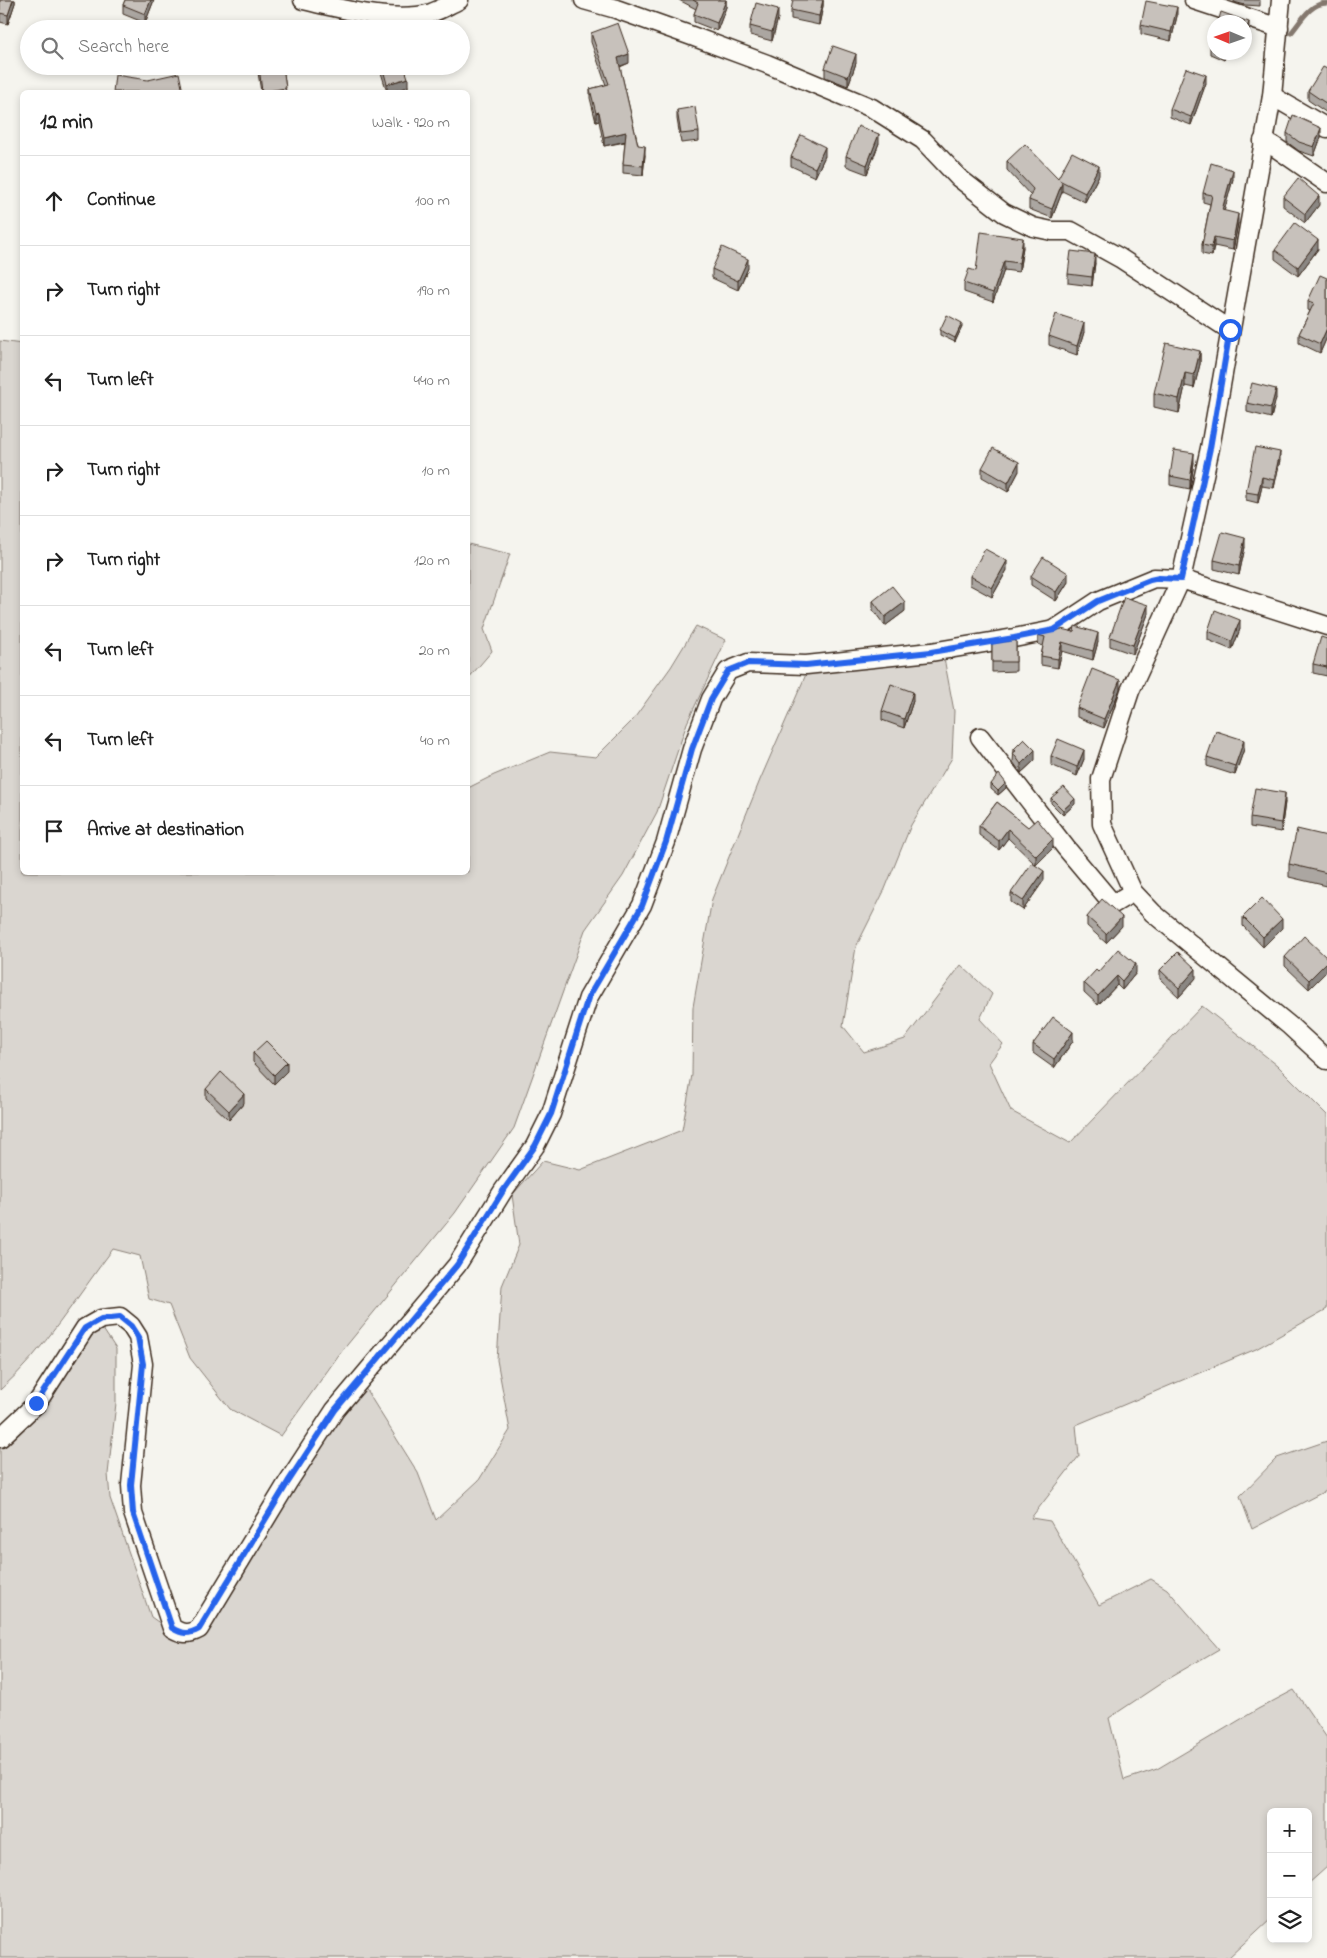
<!DOCTYPE html>
<meta charset="utf-8">
<style>
:root{--surface:#fff;--page:#f2f2f2;--text:#222;--muted:#767676;--line:#e0e0e0}
body{margin:0;font-family:"Indie Flower",sans-serif;background:var(--page);color:var(--text)}
.controls{position:absolute;right:15px;bottom:15px;display:grid;overflow:hidden;border-radius:8px;box-shadow:0 2px 8px #0003}
.controls button{width:45px;height:45px;display:grid;place-items:center;padding:0;border:0;border-bottom:1px solid var(--line);background:var(--surface);color:var(--text);font:25px sans-serif}
.compass{position:absolute;left:1207px;top:15px;width:45px;height:45px;border-radius:50%;background:var(--surface);box-shadow:0 2px 8px #0003;rotate:272deg}
.stop{position:absolute;width:15px;height:15px;margin:-11px;border:4px solid #2563eb;border-radius:50%;background:#fff}
.stop.end{background:#2563eb;border-color:#fff;box-shadow:0 1px 5px #0008}
.list{margin:0;padding:0;list-style:none}
h2{display:flex;justify-content:space-between;align-items:center;height:65px;margin:0;padding:0 20px;font-size:21px}
h2 small{font-size:16px;font-weight:400;color:var(--muted)}
.list li{display:grid;grid-template-columns:32px 1fr auto;gap:15px;align-items:center;box-sizing:border-box;height:90px;padding:0 20px;border-top:1px solid var(--line)}
.list b{display:block;font-size:19px;white-space:nowrap}
.list em{font-size:16px;font-style:normal;color:var(--muted)}
.icon{flex:none;width:28px;height:28px;fill:none;stroke:currentColor;stroke-width:2;stroke-linecap:round;stroke-linejoin:round}
.map{position:relative;flex:none;width:1327px;height:1958px;overflow:hidden}
.search{position:absolute;background:var(--surface);box-shadow:0 2px 8px #0003;left:20px;top:20px;width:450px;height:55px;display:flex;align-items:center;gap:12px;box-sizing:border-box;padding:0 18px;border-radius:28px;color:var(--muted);font-size:19px}
.panel{position:absolute;background:var(--surface);box-shadow:0 2px 8px #0003;left:20px;top:90px;width:450px;height:785px;border-radius:8px}
.map>svg:first-child{display:block}
.green{fill:#dad6d0;stroke:#8a8077}
.lines{fill:none;stroke-linecap:round;stroke-linejoin:round}
.stream{stroke:#84786e;stroke-width:5}
.minor-casing{stroke:#3b2a1e;stroke-width:21}
.minor{stroke:#fdfcf7;stroke-width:18}
.wall{fill:#aba6a1;stroke:#3b2a1e}
.shaded-wall{fill:#8b8783;stroke:#3b2a1e}
.building{fill:#c7c1bb;stroke:#3b2a1e}
.route{stroke:#2563eb;stroke-width:6}
</style>
<div class="map">
<svg width="1327" height="1958" viewBox="0 0 1327 1958">
<rect width="100%" height="100%" fill="#f5f4ee"/>
<filter id="ink" filterUnits="userSpaceOnUse"><feTurbulence type="fractalNoise" baseFrequency=".02" numOctaves="2"/><feDisplacementMap in="SourceGraphic" scale="10" xChannelSelector="R" yChannelSelector="G"/><feConvolveMatrix kernelMatrix="1 2 1 2 8 2 1 2 1" color-interpolation-filters="sRGB"/></filter>
<g filter="url(#ink)">
<g class="green">
<path d="M0,341L22,344V872H468V788L494,775L550,752L596,757L633,720L671,667L696,626L726,640L687,723L657,812L623,876L585,930L514,1128L455,1213L338,1356L281,1436L230,1409L190,1358L169,1305L149,1299L140,1256L113,1249C77,1296 45,1350 0,1390Z"/>
<path d="M468,544L510,554L484,629L492,651L468,679Z"/>
<path d="M944,658L954,711L952,758L911,825L885,889L856,947L843,1026L864,1052L905,1039L961,965L992,994L980,1019L1003,1044L989,1063L1011,1111L1070,1143L1202,1006L1277,1065L1327,1115V1309L1256,1349L1076,1425L1079,1456L1031,1518L1050,1521L1099,1605L1151,1579L1167,1589L1219,1649L1169,1678L1109,1718L1124,1780L1157,1769L1258,1709L1294,1690L1327,1738V1867L1308,1884V1812H1271V1918L1228,1958H0V1428L32,1398L99,1323L116,1349V1403L108,1474L110,1498L151,1617L171,1631L195,1621L360,1380L418,1473L436,1520L479,1480L510,1430L497,1360L502,1286L519,1245L512,1195L543,1161L580,1170L682,1130L692,1075L693,1007L712,899L760,780L807,672Z"/>
<path d="M1327,1441V1490L1252,1529L1240,1496L1277,1458Z"/>
</g>
<g class="lines">
<path class="stream" d="M1291,33C1301,21 1310,3 1327,3"/>
<defs>
<g id="minor">
<path d="M303,0C339,8 395,24 431,13C440,10 450,4 459,0"/>
<path d="M584,0L616,9L689,35L767,64L872,108L923,140L959,178L1004,213L1033,227L1052,231H1071L1120,258L1230,330"/>
<path d="M1194,0L1279,28"/>
<path d="M1281,0L1272,96L1210,448L1181,579L1130,691L1101,779L1102,824L1133,892L1153,913L1290,1026L1327,1060"/>
<path d="M1272,96L1327,128"/>
<path d="M1263,141L1272,145L1327,183"/>
<path d="M980,737L1066,848L1113,904L1133,892"/>
<path d="M0,1438L37,1403L85,1328L101,1319L120,1317L131,1326L138,1337L143,1364L131,1485L133,1513L172,1628C182,1634 188,1635 199,1629L288,1482L335,1410L457,1265L503,1191L535,1146L551,1114L588,998L642,905L666,842L692,749L711,699L728,671L748,663L806,665L931,652L1014,638L1054,630L1098,601L1154,578L1181,579L1327,626"/>
</g>
</defs>
<use href="#minor" class="minor-casing"/>
<use href="#minor" class="minor"/>
</g>
<g class="wall">
<path d="M0,0H15V3L8,24L0,22Z"/>
<path d="M125,0H154L145,23L123,14V5Z"/>
<path d="M679,0H726V7L717,31L694,22V14L696,9Z"/>
<path d="M823,0V6L819,25L791,19V10Z"/>
<path d="M1234,0H1260V6L1245,5L1234,2Z"/>
<path d="M1177,16L1171,41L1141,34V25Z"/>
<path d="M778,18L772,41L750,35V26Z"/>
<path d="M591,33L629,63L620,67L638,145L645,155L643,175L623,173V164L625,142L604,146L599,121L596,122L590,98V89L606,85L591,42Z"/>
<path d="M1214,33V52H1227L1224,60L1210,54V46Z"/>
<path d="M856,63L848,86L825,77V68Z"/>
<path d="M257,66H283L286,92H261Z"/>
<path d="M379,66H404L408,87L391,92H387Z"/>
<path d="M1327,69V113L1308,100V91Z"/>
<path d="M1206,83L1191,125L1170,117V109Z"/>
<path d="M677,110L699,132V141L681,143L677,119Z"/>
<path d="M1287,133L1321,137L1314,156L1299,151L1287,142Z"/>
<path d="M879,143L867,174L846,166V156Z"/>
<path d="M825,156L815,177L791,166V157Z"/>
<path d="M1007,161L1058,178L1099,175L1085,202L1062,191V192L1052,218L1029,209V200L1031,196L1007,170Z"/>
<path d="M1233,179L1224,211L1238,223L1233,250L1214,246L1212,256L1202,254V245L1210,204L1203,202V193Z"/>
<path d="M1283,197L1319,205L1305,223L1283,206Z"/>
<path d="M1023,247L1019,272L1004,270L993,302L964,292V283L976,271Z"/>
<path d="M1318,249L1298,276L1275,259V250Z"/>
<path d="M1095,263L1092,286L1068,283V274Z"/>
<path d="M748,268L738,290L712,278V269Z"/>
<path d="M1327,278V337L1320,353L1299,343V334L1310,311L1308,310V301Z"/>
<path d="M962,327L955,342L940,335V330Z"/>
<path d="M1084,332L1077,355L1049,345V336Z"/>
<path d="M1200,351V364L1194,388L1185,386L1179,413L1154,407V393Z"/>
<path d="M1276,398L1271,418L1247,412V403Z"/>
<path d="M1280,460L1274,488L1262,486L1258,503L1246,500V492Z"/>
<path d="M1194,462L1190,489L1170,485V476Z"/>
<path d="M982,468L1019,471L1008,492L982,477Z"/>
<path d="M1245,547L1239,575L1214,569V560Z"/>
<path d="M1007,570L992,597L970,585V576Z"/>
<path d="M1031,576L1068,582L1056,601L1031,585Z"/>
<path d="M873,601L905,611L885,626L873,610Z"/>
<path d="M1148,614L1133,654L1110,646V637Z"/>
<path d="M1240,629L1232,650L1208,640V631Z"/>
<path d="M1038,635L1098,642L1093,660L1062,651L1058,668L1041,665V656L1043,646L1038,644Z"/>
<path d="M1327,639V676L1313,673V664Z"/>
<path d="M1016,640V671L992,672V643Z"/>
<path d="M1120,689L1104,728L1077,717V708Z"/>
<path d="M913,701L904,728L882,720V711Z"/>
<path d="M1014,749L1035,760L1021,773L1013,762Z"/>
<path d="M1244,749L1235,775L1207,766V757Z"/>
<path d="M1051,756L1084,759L1077,776L1051,765Z"/>
<path d="M991,784L1006,788L998,795L991,789Z"/>
<path d="M1051,798L1075,804L1063,815L1051,803Z"/>
<path d="M997,802L1053,848L1036,865L1008,838L999,850L979,835V826Z"/>
<path d="M1285,802L1281,832L1250,827V818Z"/>
<path d="M1327,836V886L1289,877V864Z"/>
<path d="M1044,880L1023,910L1011,902V893Z"/>
<path d="M1087,917L1122,926L1106,943L1087,926Z"/>
<path d="M1243,917L1282,928L1263,947L1243,926Z"/>
<path d="M1285,957L1327,958V971L1309,989L1285,966Z"/>
<path d="M1160,970L1196,978L1179,997L1160,979Z"/>
<path d="M1098,972L1136,973L1122,990L1117,985L1098,1005L1084,992V983Z"/>
<path d="M1073,1041L1054,1068L1033,1053V1044Z"/>
<path d="M253,1053L287,1071L274,1084L253,1062Z"/>
<path d="M206,1089L244,1103L229,1120L206,1098Z"/>
</g>
<g class="shaded-wall">
<path d="M13,0H15V3L8,24V15Z"/>
<path d="M151,0H154L145,23V14Z"/>
<path d="M726,0V7L717,31V23Z"/>
<path d="M823,0V6L819,25V16Z"/>
<path d="M1177,7V16L1171,41V32Z"/>
<path d="M778,9V18L772,41V32Z"/>
<path d="M1249,22V29L1244,45V37Z"/>
<path d="M1224,52H1227L1224,60Z"/>
<path d="M629,54V63L618,67V58Z"/>
<path d="M856,54V63L848,86V77Z"/>
<path d="M1206,75V83L1191,125V117Z"/>
<path d="M408,78V87L391,92H387V84Z"/>
<path d="M599,112V121L596,122V113Z"/>
<path d="M1321,128V137L1314,156V147Z"/>
<path d="M626,132V141L604,146V137Z"/>
<path d="M879,134V143L867,174V165Z"/>
<path d="M645,146V155L643,175V166Z"/>
<path d="M825,147V156L815,177V168Z"/>
<path d="M1099,166V175L1085,202V193Z"/>
<path d="M1233,170V179L1222,219V210Z"/>
<path d="M1062,183V192L1052,218V209Z"/>
<path d="M1319,196V205L1305,223V214Z"/>
<path d="M1238,214V223L1233,250V241Z"/>
<path d="M1214,237V246L1212,256V247Z"/>
<path d="M1023,238V247L1019,272V263Z"/>
<path d="M1318,240V249L1298,276V267Z"/>
<path d="M1095,254V263L1092,286V277Z"/>
<path d="M748,259V268L738,290V281Z"/>
<path d="M1004,261V270L993,302V293Z"/>
<path d="M962,323V327L955,342V338Z"/>
<path d="M1084,323V332L1077,355V346Z"/>
<path d="M1327,328V337L1320,353V344Z"/>
<path d="M1200,351V364L1194,388V375Z"/>
<path d="M1185,373V386L1179,413V399Z"/>
<path d="M1276,389V398L1271,418V408Z"/>
<path d="M1280,452V460L1274,488V480Z"/>
<path d="M1194,453V462L1190,489V480Z"/>
<path d="M1019,462V471L1008,492V483Z"/>
<path d="M1262,477V486L1258,503V494Z"/>
<path d="M1245,538V547L1239,575V566Z"/>
<path d="M1007,561V570L992,597V588Z"/>
<path d="M1068,573V582L1056,601V592Z"/>
<path d="M905,602V611L885,626V617Z"/>
<path d="M1148,605V614L1133,654V645Z"/>
<path d="M1240,620V629L1232,650V641Z"/>
<path d="M1098,633V642L1093,660V651Z"/>
<path d="M1062,642V651L1058,668V659Z"/>
<path d="M1120,680V689L1104,728V719Z"/>
<path d="M913,692V701L904,728V719Z"/>
<path d="M1244,740V749L1235,775V766Z"/>
<path d="M1035,750V760L1021,773V764Z"/>
<path d="M1084,750V759L1077,776V767Z"/>
<path d="M1006,783V788L998,795V791Z"/>
<path d="M1285,793V802L1281,832V823Z"/>
<path d="M1075,799V804L1063,815V810Z"/>
<path d="M1008,829V838L999,850V841Z"/>
<path d="M1053,839V848L1036,865V856Z"/>
<path d="M1044,871V880L1023,910V901Z"/>
<path d="M1122,917V926L1106,943V934Z"/>
<path d="M1282,919V928L1263,947V937Z"/>
<path d="M1327,962V971L1309,989V980Z"/>
<path d="M1136,964V973L1122,990V981Z"/>
<path d="M1196,969V978L1179,997V988Z"/>
<path d="M1117,976V985L1098,1005V996Z"/>
<path d="M1073,1032V1041L1054,1068V1059Z"/>
<path d="M287,1062V1071L274,1084V1075Z"/>
<path d="M244,1094V1103L229,1120V1111Z"/>
</g>
<g class="building">
<path d="M0,0H13L8,15L0,13Z"/>
<path d="M125,0H151L145,14L123,5Z"/>
<path d="M693,0H726L717,23L694,14L698,3Z"/>
<path d="M793,0H823L819,16L791,10Z"/>
<path d="M1146,1L1177,7L1171,32L1141,25Z"/>
<path d="M756,3L778,9L772,32L750,26Z"/>
<path d="M1221,12L1249,22L1244,37V22H1218Z"/>
<path d="M618,23L629,54L618,58L638,145L645,146L643,166L623,164L626,132L604,137L599,112L596,113L590,89L609,84L591,33Z"/>
<rect x="257" y="28" width="26" height="1"/>
<path d="M1214,33V48L1210,46Z"/>
<path d="M833,46L856,54L848,77L825,68Z"/>
<path d="M259,66H283L286,88L262,92Z"/>
<path d="M382,66H404L408,78L387,84Z"/>
<path d="M1323,67L1327,69V104L1308,91Z"/>
<path d="M1186,68L1206,75L1191,117L1170,109Z"/>
<path d="M179,73L183,92H113L115,75L148,80Z"/>
<path d="M695,107L699,132L681,134L677,110Z"/>
<path d="M1293,115L1321,128L1314,147L1299,142L1287,133Z"/>
<path d="M858,126L879,134L867,165L846,156Z"/>
<path d="M801,135L825,147L815,168L791,157Z"/>
<path d="M1025,144L1058,178L1072,152L1099,166L1085,193L1059,180L1062,183L1052,209L1029,200L1033,189L1007,161Z"/>
<path d="M1211,163L1233,170L1222,210L1238,214L1233,241L1214,237L1212,247L1202,245L1212,195L1203,193Z"/>
<path d="M1298,178L1319,196L1305,214L1283,197Z"/>
<path d="M1295,223L1318,240L1298,267L1275,250Z"/>
<path d="M981,232L1023,238L1019,263L1004,261L993,293L964,283L969,269L976,271Z"/>
<path d="M722,247L748,259L738,281L712,269Z"/>
<path d="M1071,251L1095,254L1092,277L1068,274Z"/>
<path d="M1320,275L1327,278V328L1320,344L1299,334L1314,303L1308,301Z"/>
<path d="M1056,314L1084,323L1077,346L1049,336Z"/>
<path d="M947,315L962,323L955,338L940,330Z"/>
<path d="M1166,343L1200,351L1194,375L1185,373L1179,399L1154,393Z"/>
<path d="M1252,383L1276,389L1271,408L1247,403Z"/>
<path d="M1255,447L1280,452L1274,480L1262,477L1258,494L1246,492Z"/>
<path d="M993,448L1019,462L1008,483L982,468Z"/>
<path d="M1174,450L1194,453L1190,480L1170,476Z"/>
<path d="M1222,532L1245,538L1239,566L1214,560Z"/>
<path d="M985,549L1007,561L992,588L970,576Z"/>
<path d="M1043,557L1068,573L1056,592L1031,576Z"/>
<path d="M892,586L905,602L885,617L873,601Z"/>
<path d="M1124,597L1148,605L1133,645L1110,637Z"/>
<path d="M1215,610L1240,620L1232,641L1208,631Z"/>
<path d="M1075,626L1098,633L1093,651L1062,642L1058,659L1041,656L1045,637L1038,635L1061,629L1074,632Z"/>
<path d="M1321,637L1327,639V667L1313,664Z"/>
<path d="M1016,640V662H992V643Z"/>
<path d="M1092,669L1120,680L1104,719L1077,708Z"/>
<path d="M891,684L913,692L904,719L882,711Z"/>
<path d="M1216,731L1244,740L1235,766L1207,757Z"/>
<path d="M1024,739L1035,750L1021,764L1013,753L1016,751L1014,749Z"/>
<path d="M1058,739L1084,750L1077,767L1051,756Z"/>
<path d="M999,774L1006,783L998,791L991,784Z"/>
<path d="M1064,787L1075,799L1063,810L1051,798Z"/>
<path d="M1255,788L1285,793L1281,823L1250,818Z"/>
<path d="M997,802L1028,827L1037,819L1053,839L1036,856L1008,829L999,841L979,826Z"/>
<path d="M1297,829L1327,836V873L1289,864Z"/>
<path d="M1032,863L1044,871L1023,901L1011,893Z"/>
<path d="M1262,898L1282,919L1263,937L1243,917Z"/>
<path d="M1102,899L1122,917L1106,934L1087,917Z"/>
<path d="M1304,936L1327,958V962L1309,980L1285,957Z"/>
<path d="M1118,949L1136,964L1122,981L1117,976L1098,996L1084,983L1096,970L1098,972Z"/>
<path d="M1178,952L1196,969L1179,988L1160,970Z"/>
<path d="M1053,1017L1073,1032L1054,1059L1033,1044Z"/>
<path d="M266,1041L287,1062L274,1075L253,1053Z"/>
<path d="M221,1072L244,1094L229,1111L206,1089Z"/>
</g>
</g>
<g class="lines" filter="url(#ink)">
<path class="route" d="M36,1403L85,1328L101,1319L120,1317L131,1326L138,1337L143,1364L131,1485L133,1513L172,1628C182,1634 188,1635 199,1629L288,1482L335,1410L457,1265L503,1191L535,1146L551,1114L588,998L642,906L666,842L692,749L711,699L728,671L748,663L806,665L931,652L1014,638L1054,630L1098,601L1150,580L1159,578L1181,579L1210,448L1230,330"/>
</g>
</svg>
<div class="controls">
<button>+</button>
<button>−</button>
<button><svg class="icon" aria-label="layers" viewBox="0 0 24 24"><path d="M12 4l9 5-9 5-9-5zM3 14l9 5 9-5"/></svg></button>
</div>
<svg class="compass" viewBox="-18 -18 36 36"><path d="M0-13l5 13h-10z" fill="#e53935"/><path d="M0 13l5-13h-10z" fill="#767676"/></svg>
<div class="stop" style="left:1230px;top:330px"></div>
<div class="stop end" style="left:36px;top:1403px"></div>
<div class="search"><svg class="icon" aria-label="search" viewBox="0 0 24 24"><circle cx="10" cy="10" r="6"/><path d="M15 15l6 6"/></svg>Search here</div>
<section class="panel">
<h2>12 min<small>Walk · 920 m</small></h2>
<ul class="list">
<li><svg class="icon" aria-label="ahead" viewBox="0 0 24 24"><path d="M12 20V5M6 11l6-6 6 6"/></svg><div><b>Continue</b></div><em>100 m</em></li>
<li><svg class="icon" aria-label="right" viewBox="0 0 24 24"><path d="M7 20v-9h11M14 6l5 5-5 5"/></svg><div><b>Turn right</b></div><em>190 m</em></li>
<li><svg class="icon" aria-label="left" viewBox="0 0 24 24"><path d="M17 20v-9H6M10 6l-5 5 5 5"/></svg><div><b>Turn left</b></div><em>440 m</em></li>
<li><svg class="icon" aria-label="right" viewBox="0 0 24 24"><path d="M7 20v-9h11M14 6l5 5-5 5"/></svg><div><b>Turn right</b></div><em>10 m</em></li>
<li><svg class="icon" aria-label="right" viewBox="0 0 24 24"><path d="M7 20v-9h11M14 6l5 5-5 5"/></svg><div><b>Turn right</b></div><em>120 m</em></li>
<li><svg class="icon" aria-label="left" viewBox="0 0 24 24"><path d="M17 20v-9H6M10 6l-5 5 5 5"/></svg><div><b>Turn left</b></div><em>20 m</em></li>
<li><svg class="icon" aria-label="left" viewBox="0 0 24 24"><path d="M17 20v-9H6M10 6l-5 5 5 5"/></svg><div><b>Turn left</b></div><em>40 m</em></li>
<li><svg class="icon" aria-label="arrive" viewBox="0 0 24 24"><path d="M6 21V4h12l-3 4 3 4H6"/></svg><div><b>Arrive at destination</b></div></li>
</ul>
</section>
</div>
